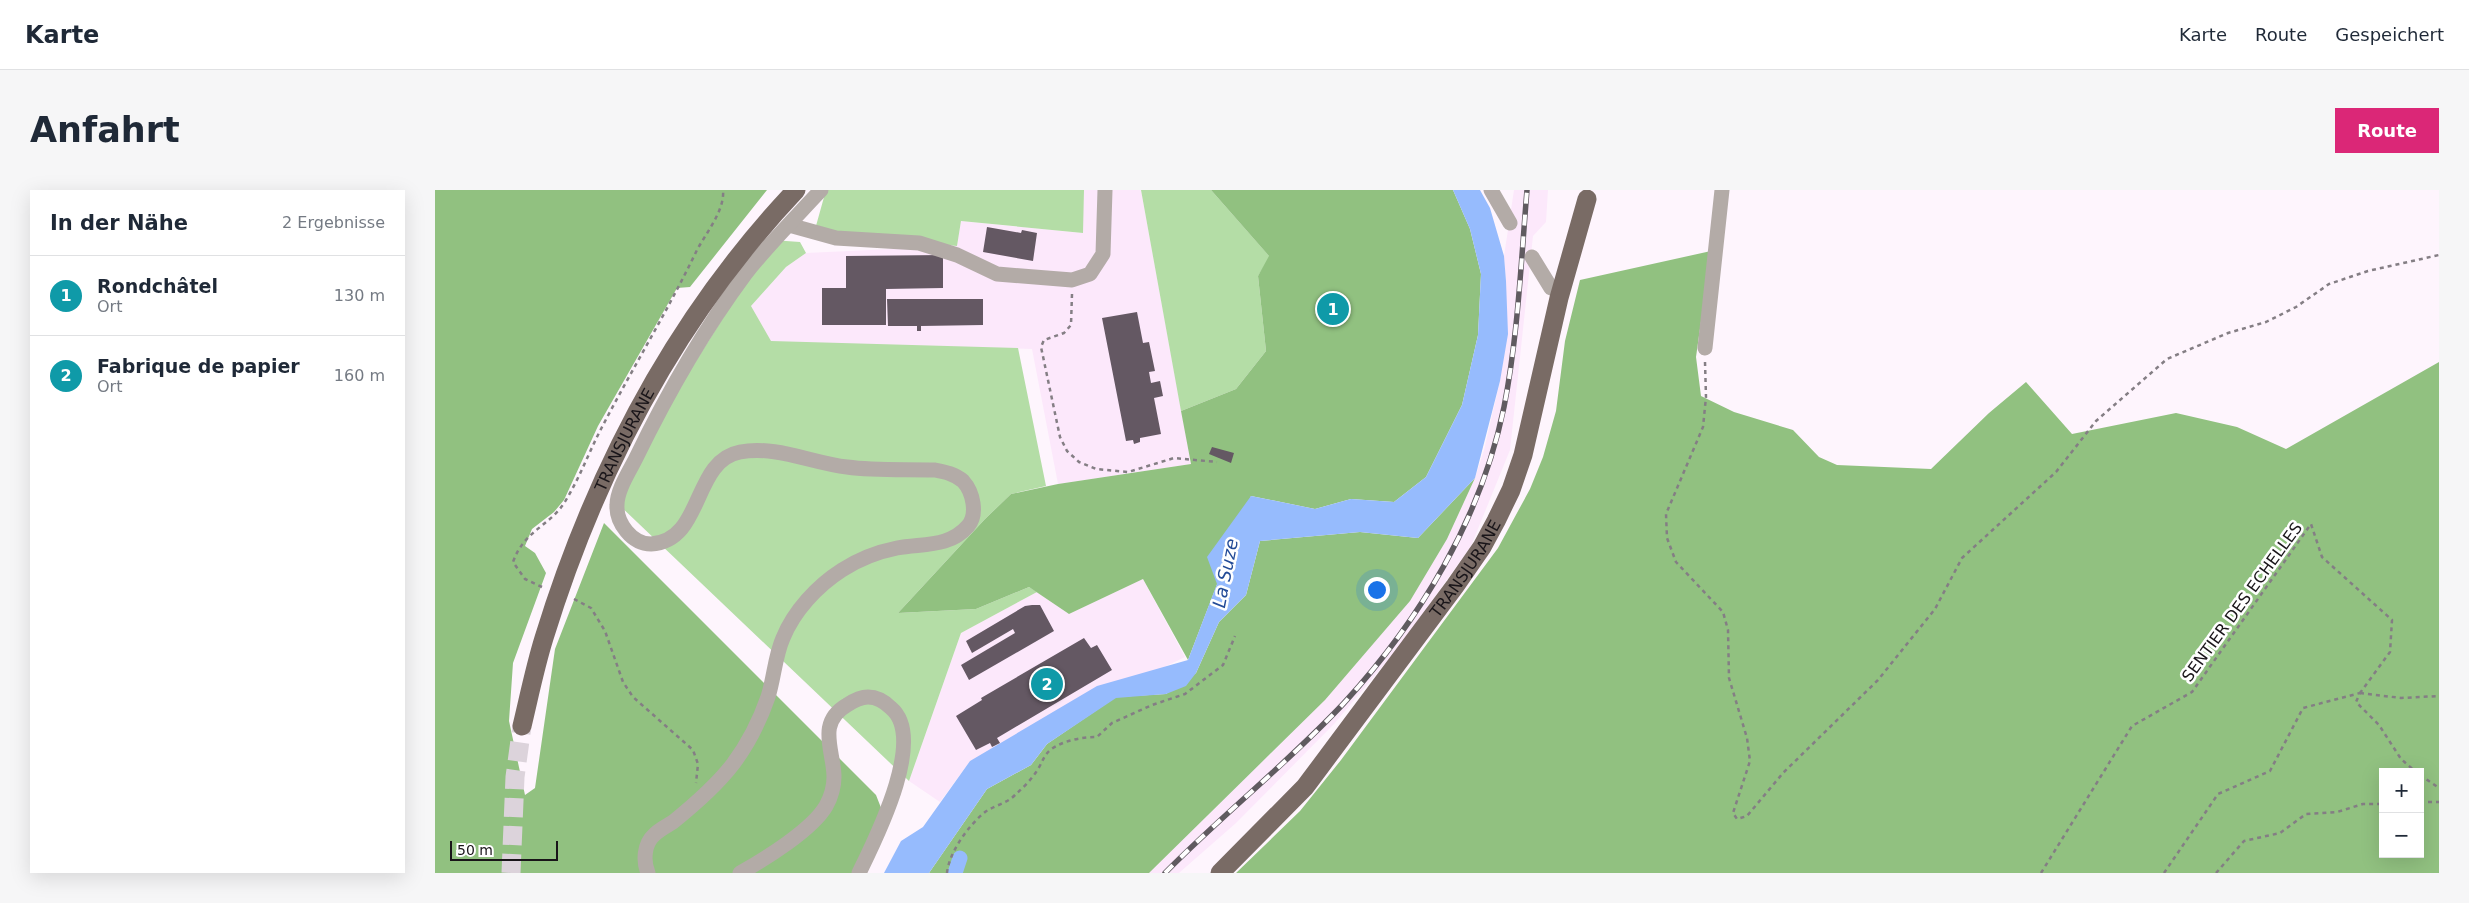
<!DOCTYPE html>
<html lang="de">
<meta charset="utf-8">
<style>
:root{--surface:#fff;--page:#f6f6f7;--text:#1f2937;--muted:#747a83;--line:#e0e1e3;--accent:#db2777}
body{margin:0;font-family:"DejaVu Sans",sans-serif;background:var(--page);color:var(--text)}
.controls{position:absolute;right:15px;bottom:15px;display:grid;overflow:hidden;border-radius:0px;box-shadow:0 5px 20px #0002}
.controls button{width:45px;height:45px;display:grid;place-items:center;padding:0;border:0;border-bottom:1px solid var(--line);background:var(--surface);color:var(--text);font:25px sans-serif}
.scale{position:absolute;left:15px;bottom:12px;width:108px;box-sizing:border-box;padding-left:5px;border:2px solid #191519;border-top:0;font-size:14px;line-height:18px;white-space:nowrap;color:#191519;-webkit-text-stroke:4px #fff;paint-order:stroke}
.you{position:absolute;left:941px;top:399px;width:18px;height:18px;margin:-12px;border:4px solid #fff;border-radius:50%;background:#1a73e8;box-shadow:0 0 0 8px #1a73e833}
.badge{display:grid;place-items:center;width:32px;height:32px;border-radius:50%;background:var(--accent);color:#fff;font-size:16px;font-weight:700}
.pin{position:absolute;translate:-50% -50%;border:2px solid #fff;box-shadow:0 1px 5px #0006}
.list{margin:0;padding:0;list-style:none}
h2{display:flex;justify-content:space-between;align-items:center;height:65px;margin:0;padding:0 20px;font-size:21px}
h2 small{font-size:16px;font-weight:400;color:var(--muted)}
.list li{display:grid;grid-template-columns:32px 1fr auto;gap:15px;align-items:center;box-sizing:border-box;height:80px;padding:0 20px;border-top:1px solid var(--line)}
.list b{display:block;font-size:19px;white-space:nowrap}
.list p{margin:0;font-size:16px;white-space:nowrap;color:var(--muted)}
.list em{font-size:16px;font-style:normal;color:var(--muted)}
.map{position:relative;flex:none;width:2004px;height:683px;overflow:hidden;border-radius:0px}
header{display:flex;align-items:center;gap:30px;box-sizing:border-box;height:70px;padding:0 25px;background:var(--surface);border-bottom:1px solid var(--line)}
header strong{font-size:24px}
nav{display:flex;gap:28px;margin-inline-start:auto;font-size:18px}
.intro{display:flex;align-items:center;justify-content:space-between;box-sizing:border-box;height:120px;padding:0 30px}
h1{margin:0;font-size:35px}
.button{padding:12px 22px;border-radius:0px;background:var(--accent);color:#fff;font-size:18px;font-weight:700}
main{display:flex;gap:30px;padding:0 30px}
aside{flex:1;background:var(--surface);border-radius:0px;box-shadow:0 5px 20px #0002}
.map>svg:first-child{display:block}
.built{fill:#fce8fb}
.green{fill:#b4dda6}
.forest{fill:#91c180;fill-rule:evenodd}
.water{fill:#96bbfd}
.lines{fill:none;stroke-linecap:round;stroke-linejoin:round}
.canal{stroke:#96bbfd;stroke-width:15}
.building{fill:#645863}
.major-tunnel{stroke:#dcd3db;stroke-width:19;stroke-dasharray:19 9;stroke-linecap:butt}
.path{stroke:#847e84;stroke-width:2.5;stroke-dasharray:4 4;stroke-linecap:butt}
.minor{stroke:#b3aba7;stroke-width:15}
.major{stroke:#796b65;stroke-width:19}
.rail-casing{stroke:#605b60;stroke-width:5.5}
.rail{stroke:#fff;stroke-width:4;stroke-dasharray:11;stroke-linecap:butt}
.labels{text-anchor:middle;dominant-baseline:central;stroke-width:5;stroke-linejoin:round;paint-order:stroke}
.street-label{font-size:16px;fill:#191519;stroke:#fff}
.water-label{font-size:18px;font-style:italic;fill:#234b97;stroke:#fff}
</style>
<header>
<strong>Karte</strong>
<nav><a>Karte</a><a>Route</a><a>Gespeichert</a></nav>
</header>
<div class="intro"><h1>Anfahrt</h1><a class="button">Route</a></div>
<main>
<aside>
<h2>In der Nähe<small>2 Ergebnisse</small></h2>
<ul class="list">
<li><span class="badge" style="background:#0f9aa8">1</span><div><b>Rondchâtel</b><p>Ort</p></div><em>130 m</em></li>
<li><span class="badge" style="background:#0f9aa8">2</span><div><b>Fabrique de papier</b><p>Ort</p></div><em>160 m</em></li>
</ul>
</aside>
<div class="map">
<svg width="2004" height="683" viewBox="0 0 2004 683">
<rect width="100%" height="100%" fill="#fef5fd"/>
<g class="built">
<path d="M649,0H706L756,274L623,294L597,159L336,152L316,116L351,77L371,63L522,56L526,31L647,43Z"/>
<path d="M1079,0H1113L1111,32L1098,46L1075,260L1036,356L963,458L899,534L801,633L744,683H714L890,510L975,411L1040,288L1049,260L1065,191L1071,91L1069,66Z"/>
<path d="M708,389L750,467L535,571L505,612L474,591L526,443L602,402L634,424Z"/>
</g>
<g class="green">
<path d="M391,0H649L648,43L526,31L522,56L379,43Z"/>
<path d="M706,0H776L835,67L823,86L831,161L801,199L746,221Z"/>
<path d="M337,50L365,52L371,63L351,77L316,116L336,151L583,158L611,296L576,304L550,329L463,423L541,419L594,397L602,402L526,443L474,591L181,312L198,271Z"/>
</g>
<g class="forest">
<path d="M0,0H332L255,97L242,98L163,236L129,310L119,322L97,339L90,356L100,363L111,383L78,473L74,531L90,605L100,598L120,459L169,333L441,605L450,628L429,683H0Z"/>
<path d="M776,0H1018L1035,39L1046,84L1043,145L1027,215L991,287L959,312L916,309L880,319L816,306L753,470L708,389L634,424L594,397L541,419L463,423L550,329L576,304L623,294L756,274L746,221L801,199L831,161L823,86L834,66Z"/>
<path d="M1276,61L1261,167L1266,206L1299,222L1358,240L1384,267L1402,275L1496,279L1554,223L1591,192L1637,244L1741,223L1802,237L1851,259L2004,172V683H801L865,621L906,570L1063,358L1095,299L1108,267L1121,221L1130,151L1145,90ZM1948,582H1985V664H1948Z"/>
<path d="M1040,288L1012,349L975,411L890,510L714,683H494L552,599L596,575L612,554L681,507L731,504L761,483L784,432L811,405L825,351L925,342L983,348Z"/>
</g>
<path class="water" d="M1018,0H1045L1055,18L1069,66L1071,91L1073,144L1065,191L1040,288L983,348L925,342L825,351L811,405L784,432L761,483L751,496L731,504L681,508L612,554L596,575L552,599L494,683H449L466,651L488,637L535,571L662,496L753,470L782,394L772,367L816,306L880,319L916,309L959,312L991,287L1027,215L1043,145L1046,84L1035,39Z"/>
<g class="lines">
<path class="canal" d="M520,683L525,668"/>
</g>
<g class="building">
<path d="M552,37L586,43L587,40L602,43L598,71L548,62Z"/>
<path d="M508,65V98L451,99V135H387V98H411V66Z"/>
<path d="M452,109H548V135L486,136V141H482V136H453Z"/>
<path d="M702,122L708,153L714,152L720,181L714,182L716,193L725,191L728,206L719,208L726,244L705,248V252L699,254L698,250L691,251L667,128Z"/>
<path d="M777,257L799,263L796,273L774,264Z"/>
<path d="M597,415H605L619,441L534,490L526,475L580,443L578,439L537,463L531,451L590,416Z"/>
<path d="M649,448L656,458L662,455L677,480L562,548L565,553L557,557L555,553L541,560L521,526L547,510L546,508Z"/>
</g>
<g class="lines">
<path class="major-tunnel" d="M76,683L80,587L87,536"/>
<g class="path">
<path d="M637,104L636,135L629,143L609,150L606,157L625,247L632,261L644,272L661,279L693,282L739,268L782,272"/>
<path d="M1270,172L1271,207L1268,237L1231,324L1232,348L1241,372L1288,422L1293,440L1294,488L1312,548L1315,571L1298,623L1302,629L1312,626L1348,583L1443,490L1500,419L1527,368L1621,282L1661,231L1732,169L1793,143L1831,132L1861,117L1894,94L1933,81L2004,65"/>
<path d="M107,397L90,389L78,372C89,340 116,336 131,310C145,287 154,262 166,239C197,179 232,122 261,62C270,44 290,21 288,0"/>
<path d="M139,409L156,418L170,441L188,492L198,507L258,560L263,574L261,593"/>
<path d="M1925,503L1966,508L2004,506"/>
<path d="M1985,585L2004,598"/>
<path d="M1985,612H2004"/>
<path d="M512,683C514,662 534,635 550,622C560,615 571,614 580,605C588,598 597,589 603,579C608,571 609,564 618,558C631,550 647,547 662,547L677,533L717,515L750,504L788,475L800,446"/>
<path d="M1606,683L1697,536L1757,502L1876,334L1887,367L1957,430L1955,462L1925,503"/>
<path d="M1729,683L1783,604L1835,581L1868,518L1925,503L1921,512L1944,535L1966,569L1981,582"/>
<path d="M1781,683L1809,651L1845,643L1871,624L1902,622L1928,614H1948"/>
</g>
<g class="minor">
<path d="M1056,0L1075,33"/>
<path d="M354,35L401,48L484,53L522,65L562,84L637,90L655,84L668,64L670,0"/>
<path d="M1097,67L1116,98"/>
<path d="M1270,158L1287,0"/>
<path d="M213,683C208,671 209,654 219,645C225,639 232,636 238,632C259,615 282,595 298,574C313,554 325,530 333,507C339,488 340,466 348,448C359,421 382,396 407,380C424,369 442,362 462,358C487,353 514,358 533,336C543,324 538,302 528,291C520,284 510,282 500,280C471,279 441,281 412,277C377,273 340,255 305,262C257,271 269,351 216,354C197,354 181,333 182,315C182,300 194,282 201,268C232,204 268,141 311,83C334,54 361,27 386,0"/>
<path d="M305,683C330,669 377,640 391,616C396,607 399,597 399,587C399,561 381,533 412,515C418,511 425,507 433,507C442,507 450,512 456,518C492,548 441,648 424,683"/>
</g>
<g class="major">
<path id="s1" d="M87,536C94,507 100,477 109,448C160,282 241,127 361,0"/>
<path id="s2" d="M785,683L870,597L1020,396L1047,357L1061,331L1076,300L1088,265L1124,108L1152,9"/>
</g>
<defs>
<path id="rail" d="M730,683C788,624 853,573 909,513C985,430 1046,329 1069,217C1083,146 1086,72 1092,0"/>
</defs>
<use href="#rail" class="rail-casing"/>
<use href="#rail" class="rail"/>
</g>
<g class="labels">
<g class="street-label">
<text stroke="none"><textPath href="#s1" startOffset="305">TRANSJURANE</textPath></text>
<text stroke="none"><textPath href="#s2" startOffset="392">TRANSJURANE</textPath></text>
<text transform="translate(1807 412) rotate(-54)">SENTIER DES ECHELLES</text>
</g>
<g class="water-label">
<text transform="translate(790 383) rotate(-79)">La Suze</text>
</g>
</g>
</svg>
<div class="controls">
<button>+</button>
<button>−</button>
</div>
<div class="scale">50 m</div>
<div class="you"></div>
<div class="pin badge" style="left:898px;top:119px;background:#0f9aa8">1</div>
<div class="pin badge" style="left:612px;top:494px;background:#0f9aa8">2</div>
</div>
</main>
